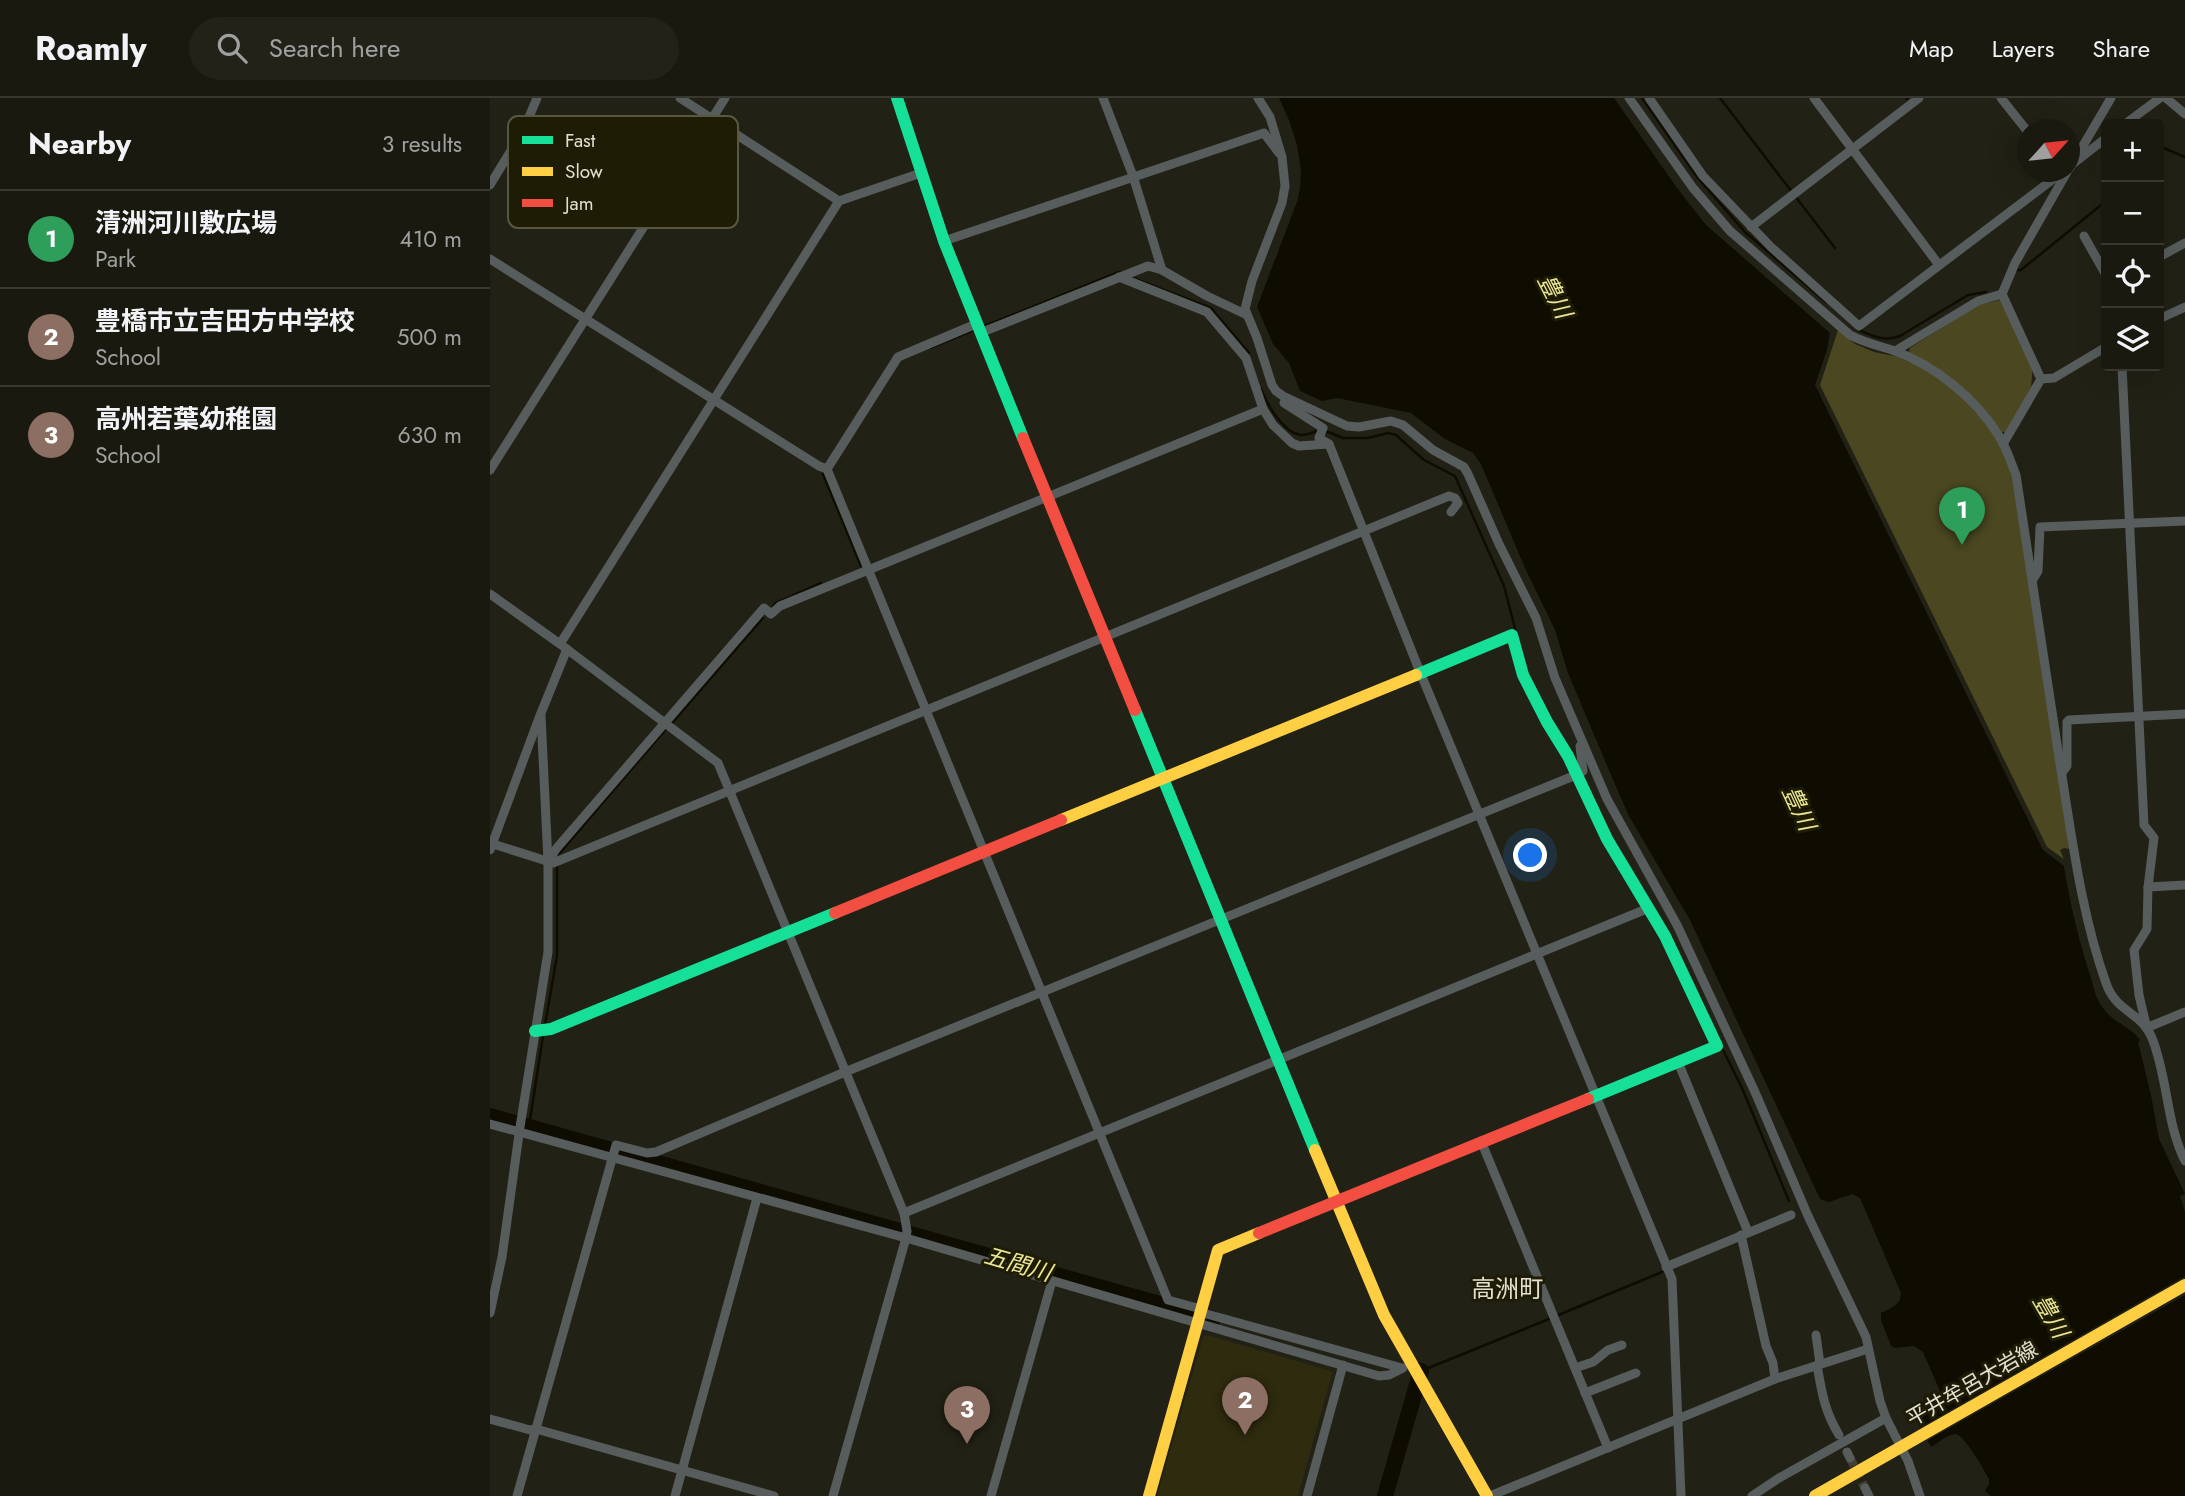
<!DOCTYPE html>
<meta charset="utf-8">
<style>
:root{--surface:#1a1910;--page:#232219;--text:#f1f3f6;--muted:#9fa09f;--line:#383830;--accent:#8c9099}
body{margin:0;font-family:Jost,"Noto Sans JP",sans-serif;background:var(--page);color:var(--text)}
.controls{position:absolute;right:21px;top:21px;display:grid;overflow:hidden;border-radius:7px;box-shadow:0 7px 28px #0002}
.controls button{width:63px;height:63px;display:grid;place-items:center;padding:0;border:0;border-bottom:2px solid var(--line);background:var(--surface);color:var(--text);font:35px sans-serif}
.compass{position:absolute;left:1527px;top:21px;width:63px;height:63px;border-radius:50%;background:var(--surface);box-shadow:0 7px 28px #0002;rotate:63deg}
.you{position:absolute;left:1041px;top:758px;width:24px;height:24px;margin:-18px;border:5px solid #fff;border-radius:50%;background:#1a73e8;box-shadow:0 0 0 10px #1a73e833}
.badge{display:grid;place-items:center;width:46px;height:46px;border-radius:50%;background:var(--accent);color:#fff;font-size:23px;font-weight:700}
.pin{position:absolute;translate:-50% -58px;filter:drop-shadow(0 2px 4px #0008)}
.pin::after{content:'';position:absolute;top:37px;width:24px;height:21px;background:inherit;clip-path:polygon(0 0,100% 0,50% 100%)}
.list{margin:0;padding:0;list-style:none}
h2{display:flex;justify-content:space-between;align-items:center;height:91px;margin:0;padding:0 28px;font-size:30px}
h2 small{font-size:23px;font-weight:400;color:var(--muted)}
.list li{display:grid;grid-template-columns:46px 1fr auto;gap:21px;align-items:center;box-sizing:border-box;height:98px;padding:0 28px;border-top:2px solid var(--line)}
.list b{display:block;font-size:26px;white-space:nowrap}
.list p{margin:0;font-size:23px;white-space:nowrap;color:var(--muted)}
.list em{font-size:23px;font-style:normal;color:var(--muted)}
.icon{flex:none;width:38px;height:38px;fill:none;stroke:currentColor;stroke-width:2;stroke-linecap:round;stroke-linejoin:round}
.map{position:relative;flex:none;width:1695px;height:1398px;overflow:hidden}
header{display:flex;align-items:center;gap:42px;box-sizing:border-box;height:98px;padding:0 35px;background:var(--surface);border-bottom:2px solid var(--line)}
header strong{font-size:33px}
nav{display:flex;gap:38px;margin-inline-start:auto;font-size:24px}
.search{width:490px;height:63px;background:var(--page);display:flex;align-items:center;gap:18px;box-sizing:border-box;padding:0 24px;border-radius:38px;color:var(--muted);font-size:26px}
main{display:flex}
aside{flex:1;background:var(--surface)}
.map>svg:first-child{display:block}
.built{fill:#2e2b0f}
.green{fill:#4a4721}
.water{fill:#0f0d02}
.pier{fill:#222115}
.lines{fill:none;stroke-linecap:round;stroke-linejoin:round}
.stream{stroke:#0f0d02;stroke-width:2.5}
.river{stroke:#0f0d02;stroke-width:16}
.street-tunnel{stroke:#3f3e31;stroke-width:9;stroke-dasharray:9 4.5;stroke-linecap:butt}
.street{stroke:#575c5c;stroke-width:9}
.fast{stroke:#16e098;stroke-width:12}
.slow{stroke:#ffcf43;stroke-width:12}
.jam{stroke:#f24e42;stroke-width:12}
.labels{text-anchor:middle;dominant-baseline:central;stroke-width:6;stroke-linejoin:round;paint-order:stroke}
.street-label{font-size:21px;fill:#e1e0d2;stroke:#1e1c05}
.water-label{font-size:23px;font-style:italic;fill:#ece694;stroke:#1e1c05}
.quarter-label{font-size:24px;fill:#e1e0d2;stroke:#1e1c05}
.key{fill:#1e1c05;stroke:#585742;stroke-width:2}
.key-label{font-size:19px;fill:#e1e0d2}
</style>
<header>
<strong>Roamly</strong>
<div class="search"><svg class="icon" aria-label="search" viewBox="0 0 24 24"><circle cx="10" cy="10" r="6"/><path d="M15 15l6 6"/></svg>Search here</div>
<nav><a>Map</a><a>Layers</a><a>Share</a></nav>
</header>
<main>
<aside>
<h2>Nearby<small>3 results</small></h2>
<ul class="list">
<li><span class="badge" style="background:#2e9e5b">1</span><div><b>清洲河川敷広場</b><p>Park</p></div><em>410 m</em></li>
<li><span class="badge" style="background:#8d6e63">2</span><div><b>豊橋市立吉田方中学校</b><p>School</p></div><em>500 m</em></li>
<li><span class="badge" style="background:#8d6e63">3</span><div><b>高州若葉幼稚園</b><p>School</p></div><em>630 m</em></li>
</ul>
</aside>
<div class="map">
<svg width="1695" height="1398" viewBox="0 0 1695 1398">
<rect width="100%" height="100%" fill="#222115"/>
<path class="built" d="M717,1237L841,1273L842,1276L808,1398H667L713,1239Z"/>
<g class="green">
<path d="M1510,202L1543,268L1541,289L1516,334H1509L1497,317L1421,257L1419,253L1420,250L1488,207Z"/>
<path d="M1348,232L1365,246L1384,254L1405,258L1432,269L1467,294L1502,332L1521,371L1580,751L1574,750L1570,752L1574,761L1557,749L1330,287Z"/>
</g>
<path class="water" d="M789,0H1124L1187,90L1216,127L1340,235L1337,252L1325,287L1553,752L1574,768C1580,806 1589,844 1601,880C1604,890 1606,902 1613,910C1622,924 1640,928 1650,942L1648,944L1661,997L1669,1041L1695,1096L1690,1098L1695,1114V1398H1501L1495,1393L1499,1386V1381C1494,1372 1475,1338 1466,1336C1459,1335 1448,1345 1441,1349L1426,1322L1452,1307L1453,1300L1433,1254L1424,1248L1405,1250L1401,1248L1391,1222V1215C1401,1210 1411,1207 1411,1195L1370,1100L1362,1096L1339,1104L1330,1101L1200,822L1139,718L1124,684L1078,575L1065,532L1035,470L991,366L983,355L955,341L921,315L847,300L832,303L810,293L799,265L783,246L767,209L808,101L810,89L811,72L807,47L799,22Z"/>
<path class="pier" d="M1695,1178V1197L1435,1344L1427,1331Z"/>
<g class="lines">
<g class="stream">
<path d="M1152,0L1208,80L1255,134L1336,204"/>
<path d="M1230,0L1302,94"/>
<path d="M1417,0V1"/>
<path d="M1669,48L1695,59"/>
<path d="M1305,98L1345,150"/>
<path d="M1526,172H1531L1616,103"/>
<path d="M640,179L721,210L759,255"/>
<path d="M495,228L629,174"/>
<path d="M1367,231C1382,238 1394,244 1410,238L1478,197L1496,194"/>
<path d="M440,250L482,233"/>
<path d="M771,291C777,306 793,335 811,337C816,338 822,334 827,333"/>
<path d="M834,335L838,334L853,340H878L898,335L906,337L934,362L965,378L1014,488L1026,534"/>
<path d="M333,376L371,468"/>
<path d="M283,508L286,505L331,485"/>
<path d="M182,625L273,520"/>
<path d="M69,756L176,631"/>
<path d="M55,927L67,858V767"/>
<path d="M1232,950L1252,990L1299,1103"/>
<path d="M39,1028L53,938"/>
<path d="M1066,1218L1172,1174"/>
<path d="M936,1271L1059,1221"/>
</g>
<g class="river">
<path d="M0,1018L723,1221"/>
<path d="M895,1398L931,1273L927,1272"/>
</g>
<path class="street-tunnel" d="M1360,1360L1375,1390"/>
<g class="street">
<path d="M190,0L349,103"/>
<path d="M613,0L643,78L672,172"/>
<path d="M768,0L780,19L792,59L795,88L792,105L762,183L755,211L767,240L782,287L786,293L793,298L857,328L869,329L901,323L913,327L943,352L974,369L978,376L1009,446L1046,520L1065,580L1117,701L1187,827L1265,994L1318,1118L1376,1239L1390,1303L1396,1320L1418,1363L1430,1398"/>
<path d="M1139,0L1203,90L1240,133L1360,237C1375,245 1390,248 1405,253C1446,268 1486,301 1509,338C1516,349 1521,364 1526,377C1541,474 1556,570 1570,666C1582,739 1591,815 1616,885C1626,915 1651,913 1662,940C1678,980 1676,1025 1695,1063"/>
<path d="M1159,0L1213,78L1281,149L1369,228L1570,76L1573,81"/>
<path d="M1324,0L1449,167"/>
<path d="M1511,0L1538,34"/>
<path d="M1676,0L1695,16"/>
<path d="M1635,26L1670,0"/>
<path d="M1584,65L1616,40"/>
<path d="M1580,70L1621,0"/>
<path d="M0,87L34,31L47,0"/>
<path d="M1261,129L1429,0"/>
<path d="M1594,138L1616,177"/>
<path d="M454,143L774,35L789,55"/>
<path d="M1669,159L1695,145"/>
<path d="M0,161L329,368L337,371L678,1202L711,1211L713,1215L912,1270"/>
<path d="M629,179L717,214L756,260L773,311L783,327L802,345L809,348L839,346"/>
<path d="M1669,221L1695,209"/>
<path d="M490,235L658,168L672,172L717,198L757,217"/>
<path d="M1405,253L1488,203L1512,196"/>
<path d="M1632,268L1654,727L1664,740L1658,789L1657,831L1644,852L1649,897L1657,931L1661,928L1695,914"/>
<path d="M1551,281L1512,196L1525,165L1577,74"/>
<path d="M794,305L833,330L829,340L839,346L930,574L1182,1181L1191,1398"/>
<path d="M1513,346L1551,281L1564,280L1616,249"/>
<path d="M337,371L408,259L486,226"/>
<path d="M0,372L235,0"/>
<path d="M1543,481L1548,473L1550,429L1695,423"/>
<path d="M0,496L70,546L228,665L414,1115L417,1133L416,1140L343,1398"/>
<path d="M70,546L349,103L431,75"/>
<path d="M1572,675L1577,668V624L1579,622L1695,616"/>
<path d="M0,745L63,765L959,398L965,400L968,405L961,414"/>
<path d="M0,752L49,620L77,551"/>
<path d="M58,764L66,751L274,510L281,516L290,508L773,311"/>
<path d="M1658,789L1695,787"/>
<path d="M1188,964L1258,1134"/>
<path d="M0,1026L416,1140L889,1278L899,1277L913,1270"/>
<path d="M991,1043L1118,1350"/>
<path d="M414,1115L1159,810"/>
<path d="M1251,1137L1276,1248L1283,1265L1285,1281"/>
<path d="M1176,1169L1301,1117"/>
<path d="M0,1215L12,1159L30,1029L58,854V764L51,617"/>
<path d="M1326,1237L1330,1266"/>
<path d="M1327,1267C1332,1295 1334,1312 1349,1337"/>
<path d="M1085,1270L1103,1264L1118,1252L1132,1247"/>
<path d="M1095,1295L1146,1275"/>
<path d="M0,1321L40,1332L46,1331L284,1398"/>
<path d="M1357,1354L1360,1360"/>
<path d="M1375,1390L1379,1398"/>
<path d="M27,1398L126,1047L157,1055L166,1054L355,974L1086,677L1093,673L1090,648L1093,646"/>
<path d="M185,1398L267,1100"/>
<path d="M501,1398L562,1183"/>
<path d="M817,1398L853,1267"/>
<path d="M1000,1398L1285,1281L1378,1251"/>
<path d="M1262,1398L1289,1380L1396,1320"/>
</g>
<g class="fast">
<path d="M407,0L454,143L533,340"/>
<path d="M926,577L1022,537L1033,577L1057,624L1078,658L1117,741L1175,838L1227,948L1098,1001"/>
<path d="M645,612L825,1052"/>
<path d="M45,933L61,931L345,815"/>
</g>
<g class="slow">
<path d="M571,722L926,577"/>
<path d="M825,1052L894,1217L997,1398"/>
<path d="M659,1398L728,1152L769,1135"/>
<path d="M1325,1398L1695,1187"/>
</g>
<g class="jam">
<path d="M533,340L645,612"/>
<path d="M345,815L571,722"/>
<path d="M769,1135L1098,1001"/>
</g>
</g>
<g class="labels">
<g class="street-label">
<text transform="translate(1482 1286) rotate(-30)">平井牟呂大岩線</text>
</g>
<g class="water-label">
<text transform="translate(1065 198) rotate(63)">豊川</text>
<text transform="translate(1309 710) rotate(65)">豊川</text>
<text transform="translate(528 1166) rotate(16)">五間川</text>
<text transform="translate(1561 1218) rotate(60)">豊川</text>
</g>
<g class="quarter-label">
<text x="1017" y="1190">高洲町</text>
</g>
</g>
<rect x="18" y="18" width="230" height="112" rx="10" class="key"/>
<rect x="32" y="38" width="31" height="8" fill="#16e098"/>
<rect x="32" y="69" width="31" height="9" fill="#ffcf43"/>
<rect x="32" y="101" width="31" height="8" fill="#f24e42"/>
<g class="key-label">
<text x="75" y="49">Fast</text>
<text x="75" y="80">Slow</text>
<text x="75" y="112">Jam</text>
</g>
</svg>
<div class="controls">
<button>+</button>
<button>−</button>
<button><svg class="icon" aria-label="locate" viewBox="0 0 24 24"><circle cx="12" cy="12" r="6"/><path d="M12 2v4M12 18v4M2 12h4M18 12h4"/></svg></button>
<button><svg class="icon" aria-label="layers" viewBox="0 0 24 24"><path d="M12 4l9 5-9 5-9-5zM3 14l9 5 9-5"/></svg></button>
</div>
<svg class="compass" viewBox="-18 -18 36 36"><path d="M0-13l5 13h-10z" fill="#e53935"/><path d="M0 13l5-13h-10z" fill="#9fa09f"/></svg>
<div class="you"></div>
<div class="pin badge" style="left:1472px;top:447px;background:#2e9e5b">1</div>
<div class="pin badge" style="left:755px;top:1337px;background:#8d6e63">2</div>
<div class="pin badge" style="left:477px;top:1346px;background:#8d6e63">3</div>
</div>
</main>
